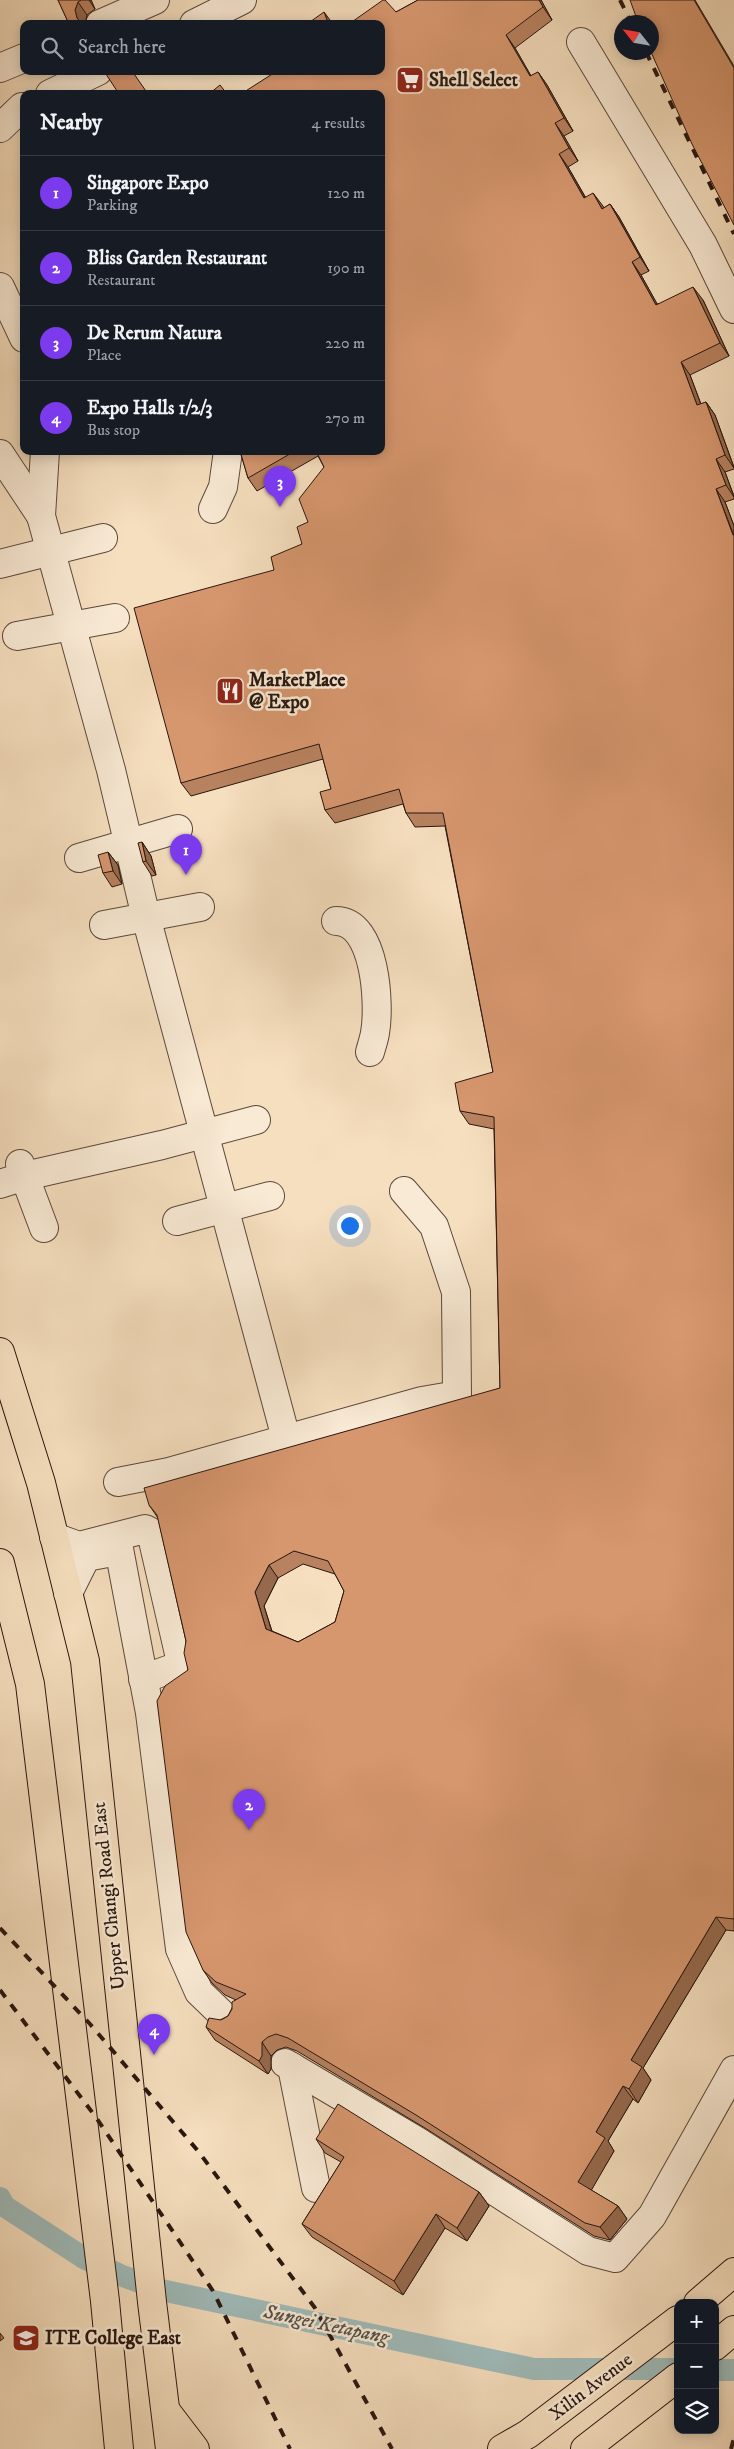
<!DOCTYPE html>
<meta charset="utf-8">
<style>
:root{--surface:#171b24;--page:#242831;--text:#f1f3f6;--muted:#9ea1a6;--line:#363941;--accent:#7c3aed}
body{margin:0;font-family:"IM FELL DW Pica",serif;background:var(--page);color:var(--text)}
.controls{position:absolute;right:15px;bottom:15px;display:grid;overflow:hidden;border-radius:10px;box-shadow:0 2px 12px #0003}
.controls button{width:45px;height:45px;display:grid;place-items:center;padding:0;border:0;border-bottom:1px solid var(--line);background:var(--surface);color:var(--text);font:25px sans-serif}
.compass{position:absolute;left:614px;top:15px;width:45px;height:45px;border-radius:50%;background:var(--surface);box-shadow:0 2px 12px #0003;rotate:301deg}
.you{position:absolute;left:349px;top:1225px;width:18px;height:18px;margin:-12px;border:4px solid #fff;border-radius:50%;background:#1a73e8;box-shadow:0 0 0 8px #1a73e833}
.badge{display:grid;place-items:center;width:32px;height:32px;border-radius:50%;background:var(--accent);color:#fff;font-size:16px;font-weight:700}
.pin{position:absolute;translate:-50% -41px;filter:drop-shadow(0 1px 2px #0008)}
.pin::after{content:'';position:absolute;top:26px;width:18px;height:15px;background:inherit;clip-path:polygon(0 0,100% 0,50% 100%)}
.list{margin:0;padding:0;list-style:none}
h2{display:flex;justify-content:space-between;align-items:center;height:65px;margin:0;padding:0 20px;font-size:21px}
h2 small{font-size:16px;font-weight:400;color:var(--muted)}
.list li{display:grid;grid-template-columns:32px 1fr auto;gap:15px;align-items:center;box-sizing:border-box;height:75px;padding:0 20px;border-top:1px solid var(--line)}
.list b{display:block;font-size:19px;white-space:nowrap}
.list p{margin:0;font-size:16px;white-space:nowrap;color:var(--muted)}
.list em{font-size:16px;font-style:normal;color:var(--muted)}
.icon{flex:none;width:28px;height:28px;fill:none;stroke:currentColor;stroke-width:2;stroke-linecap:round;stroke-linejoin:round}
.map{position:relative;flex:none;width:734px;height:2449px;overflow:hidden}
.search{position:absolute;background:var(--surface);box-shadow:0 2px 12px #0003;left:20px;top:20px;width:365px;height:55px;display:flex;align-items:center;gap:12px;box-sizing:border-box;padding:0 18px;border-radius:10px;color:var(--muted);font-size:19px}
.panel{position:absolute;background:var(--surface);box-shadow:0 2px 12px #0003;left:20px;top:90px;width:365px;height:365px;border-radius:10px}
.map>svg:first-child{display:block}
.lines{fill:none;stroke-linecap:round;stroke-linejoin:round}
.canal{stroke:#9fbbba;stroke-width:22}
.minor-casing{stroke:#5c483c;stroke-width:30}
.major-casing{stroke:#281610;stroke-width:30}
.minor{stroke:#f9ead5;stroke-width:28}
.major{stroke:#f6dfbf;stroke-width:28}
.rail{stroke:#281610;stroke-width:4;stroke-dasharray:9 9;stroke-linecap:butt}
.wall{fill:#b8815f;stroke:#281610;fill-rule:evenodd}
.shaded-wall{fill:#96694d;stroke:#281610}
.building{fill:#d6966e;stroke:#281610;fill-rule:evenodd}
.labels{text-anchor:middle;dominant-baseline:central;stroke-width:5;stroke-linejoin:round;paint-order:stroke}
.poi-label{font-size:19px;font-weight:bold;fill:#281610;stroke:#f9ead5;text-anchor:start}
.street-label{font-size:19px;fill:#281610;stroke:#f9ead5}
.water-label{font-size:20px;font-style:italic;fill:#52504c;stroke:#f9ead5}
</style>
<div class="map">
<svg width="734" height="2449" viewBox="0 0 734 2449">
<rect width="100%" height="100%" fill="#f6dfbf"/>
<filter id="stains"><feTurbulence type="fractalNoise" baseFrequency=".004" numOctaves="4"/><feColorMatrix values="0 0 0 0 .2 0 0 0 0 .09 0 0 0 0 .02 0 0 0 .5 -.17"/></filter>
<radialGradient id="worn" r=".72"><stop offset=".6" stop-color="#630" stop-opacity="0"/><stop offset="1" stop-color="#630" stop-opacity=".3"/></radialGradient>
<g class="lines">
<g class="canal">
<path d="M0,2198L4,2206L84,2258L120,2275L161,2290L534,2369H678"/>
<path d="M715,2370H734"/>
</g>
<defs>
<g id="minor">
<path d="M100,24L155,0"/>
<path d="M194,24L242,0"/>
<path d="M581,42L703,245L734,309"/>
<path d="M0,68L24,58"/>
<path d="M50,94L98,71"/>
<path d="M0,128L22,107"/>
<path d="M0,287L24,338"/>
<path d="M45,451L41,516L111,770L146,917L286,1438"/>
<path d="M0,454L41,516"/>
<path d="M213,509L223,487L228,451"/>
<path d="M0,564L103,538"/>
<path d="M17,636L115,618"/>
<path d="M79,858L178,829"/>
<path d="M336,921C376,921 380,1005 375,1033C374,1039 372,1045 370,1052"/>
<path d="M104,925L200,907"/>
<path d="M20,1164L44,1228"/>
<path d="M0,1184L25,1176L162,1145L256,1120"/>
<path d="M177,1221L270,1196"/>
<path d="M118,1482L169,1472L422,1401L457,1395L456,1292L434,1226L404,1191"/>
<path d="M54,1537L79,1546L145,1529L151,1532L180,1658L176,1667L143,1679"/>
<path d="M117,1538L150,1713L180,1949L199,1992L226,2018"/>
<path d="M68,1593L86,1557L113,1552"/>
<path d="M285,2063L417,2141L588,2251L615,2258L652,2216L734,2070"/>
<path d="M292,2067L316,2188"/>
</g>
<g id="major">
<path d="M0,1352L41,1483L85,1661L152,2302L170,2449"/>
<path d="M0,1563L30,1684L105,2301L119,2449"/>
<path d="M698,2303L734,2272"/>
<path d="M715,2346L734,2330"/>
<path d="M166,2411L195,2449"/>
<path d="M502,2449L528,2434L678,2320"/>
<path d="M585,2449L678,2377"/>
</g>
</defs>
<use href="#minor" class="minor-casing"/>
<use href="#major" class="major-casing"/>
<use href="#minor" class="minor"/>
<use href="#major" class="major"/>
<g class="rail">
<path d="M620,0L631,22"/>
<path d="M646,52L734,234"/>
<path d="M0,1928L90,2024L198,2151L315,2308L392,2449"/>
<path d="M0,1990L95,2116L213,2291L290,2449"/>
<path d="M731,2449L734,2438"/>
</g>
</g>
<g class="wall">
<path d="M58,0H91L95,9L87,15L85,24H69Z"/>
<path d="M418,0H541L552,20L515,48L531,76L538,72L547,85L573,131L564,136L578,161L568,167L586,198L604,208L610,204L619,217L649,271L641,275L657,304L703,300L729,356L690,375L701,404L706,402L715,415L734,467V469L725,472L734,496V499L725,502L734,526V1931L726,1930L643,2068L651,2080L638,2103L633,2099L608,2141L614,2151L591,2190L618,2206L627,2219L610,2240L594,2236L425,2128L297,2051L286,2047L277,2050L271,2056V2069L268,2074L215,2040L206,2027L228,2016L236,2000L225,1995L212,1983L203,1970L188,1670L186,1641L158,1518L149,1505L500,1388L494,1129L469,1124L460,1111L493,1072L445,826L415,827L406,813L403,804L335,823L325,810L331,789L323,759L191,796L181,783L274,570L302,544L324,467L318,456L257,491L248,478L240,451H381L396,12ZM303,1564L335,1574L344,1591L335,1622L298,1642L272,1631L264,1606L278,1578Z"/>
<path d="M142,842L151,856L156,875L152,876L143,862Z"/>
<path d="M108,852L118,865L122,884L112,887L103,873Z"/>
<path d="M316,2139L479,2192L489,2206L467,2241L445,2228L403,2295L312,2237L302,2224L341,2162L325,2153Z"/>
<path d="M0,2333L4,2338L0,2341Z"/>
</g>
<g class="shaded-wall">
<path d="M89,0H91L95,9Z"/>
<path d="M539,0H541L552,20L543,7Z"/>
<path d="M694,0H695L734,66V68Z"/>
<path d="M78,2L87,15L85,24H81L77,18L75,10Z"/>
<path d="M324,12L333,24H330L327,20Z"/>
<path d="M506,35L515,48L539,90L530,76Z"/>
<path d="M538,72L547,85L573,131L564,118Z"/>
<path d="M555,123L564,136L578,161L569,148Z"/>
<path d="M559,154L568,167L593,211L584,198Z"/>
<path d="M593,193L603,206L611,222L602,209Z"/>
<path d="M610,204L619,217L649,271L640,257Z"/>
<path d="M632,262L641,275L665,318L656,305Z"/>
<path d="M693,287L703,300L729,356L720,343Z"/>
<path d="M681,362L690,375L706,418L697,405Z"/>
<path d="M706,402L715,415L734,468L725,455Z"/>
<path d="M716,459L725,472L734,497L726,485Z"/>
<path d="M716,489L725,502L734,526V536Z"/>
<path d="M142,842L151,856L156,875L146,861Z"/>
<path d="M108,852L118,865L122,884L113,871Z"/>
<path d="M269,1565L278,1578L264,1606L275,1642L266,1629L255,1592Z"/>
<path d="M716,1917L726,1930L643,2068L651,2080L638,2103L629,2089L631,2060Z"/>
<path d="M262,2042L271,2056V2069L268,2074L259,2061Z"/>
<path d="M623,2086L633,2099L608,2141L614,2151L588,2196L578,2182L596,2132Z"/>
<path d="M479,2192L489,2206L467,2241L457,2228Z"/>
<path d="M618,2206L627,2219L610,2240L600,2227Z"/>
<path d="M436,2214L445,2228L403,2295L394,2281Z"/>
</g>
<g class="building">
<path d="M58,0H81L78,2L75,10L77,18L82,24H69Z"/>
<path d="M383,0H385L396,12L418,0H539L543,7L506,35L530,76L538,72L564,118L555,123L569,148L559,154L584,198L593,193L602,209L610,204L640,257L632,262L656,305L693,287L720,343L681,362L697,405L706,402L725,455L716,459L726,485L716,489L733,535H734V1919L716,1917L631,2060L642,2067L629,2089L623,2086L596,2132L605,2138L578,2182L618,2206L600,2227L585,2223L416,2115L288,2038L276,2034L268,2037L262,2042V2056L259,2061L206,2027L209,2018L221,2020L228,2016L232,2009V2002L246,1994L216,1982L203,1970L186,1932L157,1701L165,1686L188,1670L184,1653L186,1641L157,1515L149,1505L144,1488L500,1388L494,1117L460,1111L455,1083L493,1072L443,813H406L399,789L325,810L320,792L331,789L319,744L181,783L134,608L274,570L271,557L302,544L297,527L308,522L299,499L324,467L316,451H381V94H241L277,71H381V24H349ZM294,1551L328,1561L344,1591L335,1622L298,1642L266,1629L255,1592L269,1565Z"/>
<path d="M630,0H694L734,68V225L692,144L651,52L652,22H638Z"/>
<path d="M324,12L327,20L332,24H307Z"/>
<path d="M104,71H132L148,94H119Z"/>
<path d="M220,85L227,94H209Z"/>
<path d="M240,451H295L248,478Z"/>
<path d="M142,842L146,861L143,862L138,843Z"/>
<path d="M108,852L113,871L103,873L98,855Z"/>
<path d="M338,2104L479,2192L457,2228L436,2214L394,2281L302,2224L344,2157L316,2139Z"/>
</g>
<defs>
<symbol id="supermarket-square" viewBox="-11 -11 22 22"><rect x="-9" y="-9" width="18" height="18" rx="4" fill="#8f2418" stroke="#f9ead5"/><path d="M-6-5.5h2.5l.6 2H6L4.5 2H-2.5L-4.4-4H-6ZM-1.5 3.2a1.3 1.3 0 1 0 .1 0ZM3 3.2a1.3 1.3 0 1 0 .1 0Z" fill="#fff"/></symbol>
<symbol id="restaurant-square" viewBox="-11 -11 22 22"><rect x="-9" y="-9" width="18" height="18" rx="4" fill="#8f2418" stroke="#f9ead5"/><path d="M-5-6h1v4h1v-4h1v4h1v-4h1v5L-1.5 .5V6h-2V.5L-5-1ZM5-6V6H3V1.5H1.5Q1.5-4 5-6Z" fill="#fff"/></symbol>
<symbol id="university-square" viewBox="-11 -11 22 22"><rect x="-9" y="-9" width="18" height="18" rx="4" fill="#8f2418" stroke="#f9ead5"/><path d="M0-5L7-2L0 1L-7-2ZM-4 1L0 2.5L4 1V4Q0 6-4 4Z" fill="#fff"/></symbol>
</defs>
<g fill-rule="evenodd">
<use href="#supermarket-square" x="394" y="64" width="32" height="32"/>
<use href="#restaurant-square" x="214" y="675" width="32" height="32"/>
<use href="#university-square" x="10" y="2322" width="32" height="32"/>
</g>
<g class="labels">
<g class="poi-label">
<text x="429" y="80">Shell Select</text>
<text x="249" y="680">MarketPlace<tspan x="249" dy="22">@ Expo</tspan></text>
<text x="45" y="2338">ITE College East</text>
</g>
<g class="street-label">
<text transform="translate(109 1896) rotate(-96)">Upper Changi Road East</text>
<text transform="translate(591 2387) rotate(-37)">Xilin Avenue</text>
</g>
<g class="water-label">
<text transform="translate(326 2325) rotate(12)">Sungei Ketapang</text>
</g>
</g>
<rect width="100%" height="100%" filter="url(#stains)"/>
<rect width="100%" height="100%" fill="url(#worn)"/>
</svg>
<div class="controls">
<button>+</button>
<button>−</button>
<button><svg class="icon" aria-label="layers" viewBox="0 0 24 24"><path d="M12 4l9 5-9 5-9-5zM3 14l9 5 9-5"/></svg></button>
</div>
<svg class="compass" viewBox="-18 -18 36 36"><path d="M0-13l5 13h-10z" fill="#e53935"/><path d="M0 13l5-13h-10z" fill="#9ea1a6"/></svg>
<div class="you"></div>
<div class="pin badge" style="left:186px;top:875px">1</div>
<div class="pin badge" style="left:249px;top:1830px">2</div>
<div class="pin badge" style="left:280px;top:507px">3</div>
<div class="pin badge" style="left:154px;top:2055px">4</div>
<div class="search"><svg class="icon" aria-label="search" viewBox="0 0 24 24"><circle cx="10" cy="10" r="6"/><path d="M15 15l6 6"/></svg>Search here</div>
<section class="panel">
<h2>Nearby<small>4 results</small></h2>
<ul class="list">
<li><span class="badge">1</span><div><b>Singapore Expo</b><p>Parking</p></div><em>120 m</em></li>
<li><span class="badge">2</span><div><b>Bliss Garden Restaurant</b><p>Restaurant</p></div><em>190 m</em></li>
<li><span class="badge">3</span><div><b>De Rerum Natura</b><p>Place</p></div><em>220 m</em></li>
<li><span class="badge">4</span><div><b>Expo Halls 1/2/3</b><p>Bus stop</p></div><em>270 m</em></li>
</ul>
</section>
</div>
